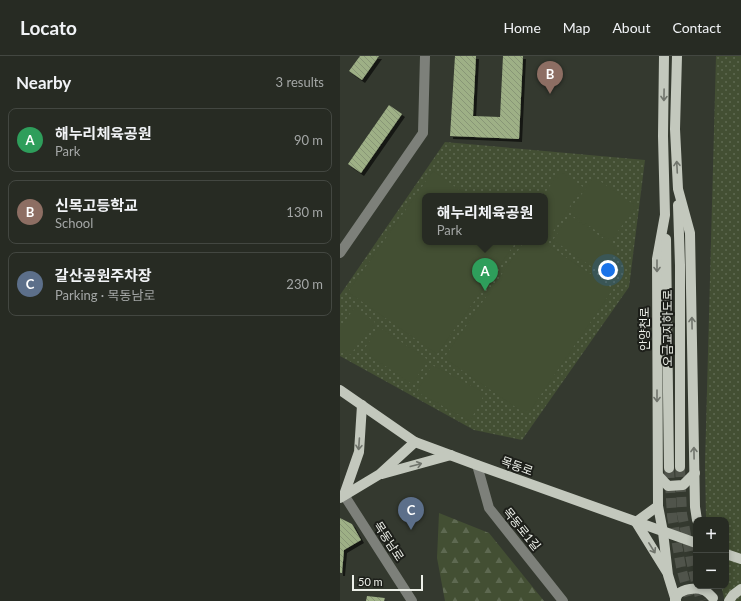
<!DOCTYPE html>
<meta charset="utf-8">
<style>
:root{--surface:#272b23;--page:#333730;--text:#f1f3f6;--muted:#a4a7a6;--line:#434741;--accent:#fe86e0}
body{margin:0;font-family:Lato,"Noto Sans KR",sans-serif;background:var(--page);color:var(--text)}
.controls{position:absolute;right:12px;bottom:12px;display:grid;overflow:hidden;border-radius:8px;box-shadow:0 2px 6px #0003}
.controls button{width:36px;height:36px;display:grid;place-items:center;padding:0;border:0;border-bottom:1px solid var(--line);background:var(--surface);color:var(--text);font:20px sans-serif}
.scale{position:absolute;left:12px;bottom:10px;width:71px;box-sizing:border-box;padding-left:4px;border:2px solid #edf0e9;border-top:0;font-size:11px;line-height:14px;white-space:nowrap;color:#edf0e9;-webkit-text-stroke:3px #1d1f1a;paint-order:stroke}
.you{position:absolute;left:268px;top:214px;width:14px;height:14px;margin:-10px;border:3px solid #fff;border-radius:50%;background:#1a73e8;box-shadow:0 0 0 6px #1a73e833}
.badge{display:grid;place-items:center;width:26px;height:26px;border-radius:50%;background:var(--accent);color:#fff;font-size:13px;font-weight:700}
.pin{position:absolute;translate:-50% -33px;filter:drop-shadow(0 1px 2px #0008)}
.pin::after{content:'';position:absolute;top:21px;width:14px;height:12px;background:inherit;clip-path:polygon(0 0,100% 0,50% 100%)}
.popup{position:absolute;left:82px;top:137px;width:126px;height:52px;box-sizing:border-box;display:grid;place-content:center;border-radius:8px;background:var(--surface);filter:drop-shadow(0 1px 3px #0005);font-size:13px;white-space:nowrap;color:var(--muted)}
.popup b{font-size:15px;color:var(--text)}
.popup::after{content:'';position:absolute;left:50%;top:100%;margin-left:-8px;border:8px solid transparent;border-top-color:var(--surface)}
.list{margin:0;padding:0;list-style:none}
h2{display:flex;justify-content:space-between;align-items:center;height:52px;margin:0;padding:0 16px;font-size:17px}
h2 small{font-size:13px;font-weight:400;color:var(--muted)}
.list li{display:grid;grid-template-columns:26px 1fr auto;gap:12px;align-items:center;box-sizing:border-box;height:64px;margin:0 8px 8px;padding:0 8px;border:1px solid var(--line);border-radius:8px}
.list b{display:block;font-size:15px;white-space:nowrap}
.list p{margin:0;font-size:13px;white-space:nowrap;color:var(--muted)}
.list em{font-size:13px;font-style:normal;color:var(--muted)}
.map{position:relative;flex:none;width:401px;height:545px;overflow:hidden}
header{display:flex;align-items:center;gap:24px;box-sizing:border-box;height:56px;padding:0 20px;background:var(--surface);border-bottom:1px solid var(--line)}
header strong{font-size:19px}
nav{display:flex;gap:22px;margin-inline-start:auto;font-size:14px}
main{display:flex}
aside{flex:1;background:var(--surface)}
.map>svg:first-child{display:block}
.grass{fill:url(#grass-dots);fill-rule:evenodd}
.forest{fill:url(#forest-firs)}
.garden{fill:#434f33}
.building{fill:url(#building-back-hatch);filter:url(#shadow)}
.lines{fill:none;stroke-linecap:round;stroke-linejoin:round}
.major-tunnel{stroke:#50544b;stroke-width:10;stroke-dasharray:10 5;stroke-linecap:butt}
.minor{stroke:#7d807a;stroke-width:10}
.major{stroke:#c3c8bd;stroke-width:10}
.oneway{stroke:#70746c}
.labels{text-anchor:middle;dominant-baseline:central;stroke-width:4;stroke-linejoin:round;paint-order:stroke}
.street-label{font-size:12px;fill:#edf0e9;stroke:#1d1f1a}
</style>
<header>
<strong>Locato</strong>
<nav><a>Home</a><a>Map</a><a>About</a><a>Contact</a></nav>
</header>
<main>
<aside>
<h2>Nearby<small>3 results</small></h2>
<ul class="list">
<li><span class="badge" style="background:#2e9e5b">A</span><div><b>해누리체육공원</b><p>Park</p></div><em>90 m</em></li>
<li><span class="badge" style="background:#8d6e63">B</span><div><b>신목고등학교</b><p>School</p></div><em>130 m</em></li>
<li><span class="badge" style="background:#5c6f8a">C</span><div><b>갈산공원주차장</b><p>Parking · 목동남로</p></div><em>230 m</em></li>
</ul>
</aside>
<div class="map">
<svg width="401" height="545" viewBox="0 0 401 545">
<defs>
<pattern id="grass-dots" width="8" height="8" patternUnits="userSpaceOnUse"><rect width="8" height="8" fill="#434f33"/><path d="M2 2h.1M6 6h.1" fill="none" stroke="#5e6951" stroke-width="1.8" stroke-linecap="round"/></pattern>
<pattern id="forest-firs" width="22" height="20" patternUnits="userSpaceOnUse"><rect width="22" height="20" fill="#434f33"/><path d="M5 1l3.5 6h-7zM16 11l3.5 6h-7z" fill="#5e6951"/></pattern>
<pattern id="building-back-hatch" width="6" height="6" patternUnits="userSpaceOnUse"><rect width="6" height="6" fill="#9eb086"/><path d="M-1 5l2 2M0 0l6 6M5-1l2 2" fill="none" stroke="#889676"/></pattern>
<filter id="shadow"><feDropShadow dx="3" dy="3" stdDeviation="0" flood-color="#0009"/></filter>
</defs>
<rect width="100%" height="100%" fill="#34392f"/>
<g class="grass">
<path d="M376,0H401V545H385L381,530H386V464H367L366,462L365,408Z"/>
<path d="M105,86L305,104L289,231L182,384L134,374L0,300V239ZM85,140H205V186H85Z"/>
</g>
<path class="forest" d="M99,457L149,477L204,545H105L97,502Z"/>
<g class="garden">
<path d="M93,115L128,140H85V186H176L97,298L8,236Z"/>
<path d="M220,115L243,131L210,180L205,177V140H203Z"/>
<path d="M254,121L296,150L271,185L229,156Z"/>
<path d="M230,159L278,193L261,217L213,184Z"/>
<path d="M184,186H203L273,233L187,359L104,302Z"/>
<path d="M15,251L35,266L10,299L0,291V272Z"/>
<path d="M39,271L88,304L72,328L23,295Z"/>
<path d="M92,309L145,337L130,365L77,336Z"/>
</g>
<g class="building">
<path d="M20,0H39L22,24L9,15Z"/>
<path d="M115,0H136L133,60L160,61L163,0H183L179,83L110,80Z"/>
<path d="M49,49L62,58L21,117L8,108Z"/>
<path d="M0,462L12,468L21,484L4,494L2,517H0Z"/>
<path d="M27,540L45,542L44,545H26Z"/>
</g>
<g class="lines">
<g class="major-tunnel">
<path d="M340,411L342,458L352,509L356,526"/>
<path d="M329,412L332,460L341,511L350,545"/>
<path d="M357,530L361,545"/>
</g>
<g class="minor">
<path d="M0,197L83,77L85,0"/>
<path d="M137,409L149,452L223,545"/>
<path d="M4,439L72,545"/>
</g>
<g class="major">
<path d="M324,0L323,80L325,159L317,203L318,450L323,476L328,519L336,545"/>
<path d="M337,0L335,73L338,133L350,177L355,451L357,464"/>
<path d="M338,149L340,209V411"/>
<path d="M326,183L329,412"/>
<path d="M0,334L75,386L137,409L356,487"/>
<path d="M42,418L111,399"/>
<path d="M318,419L328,430L343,429L355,417"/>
<path d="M4,439L19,396L22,349"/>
<path d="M0,442L40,418L75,386"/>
<path d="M318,450L296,466L327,516"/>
<path d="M386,498L401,503"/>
<path d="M335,544C336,542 337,540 338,538C343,533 357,531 363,534C367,535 370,539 373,542"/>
<path d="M389,545L393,539L401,533"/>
</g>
</g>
<defs><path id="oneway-shaft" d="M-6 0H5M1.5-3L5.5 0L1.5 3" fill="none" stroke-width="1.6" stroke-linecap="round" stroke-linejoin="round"/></defs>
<g class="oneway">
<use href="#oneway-shaft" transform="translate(324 39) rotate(91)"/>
<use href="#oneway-shaft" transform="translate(337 111) rotate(-93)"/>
<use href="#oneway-shaft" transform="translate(317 210) rotate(90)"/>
<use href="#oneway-shaft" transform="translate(352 267) rotate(-91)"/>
<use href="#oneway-shaft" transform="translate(317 340) rotate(90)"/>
<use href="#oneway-shaft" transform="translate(19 388) rotate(94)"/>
<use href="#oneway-shaft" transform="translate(354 397) rotate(-91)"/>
<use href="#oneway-shaft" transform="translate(76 409) rotate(-15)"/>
<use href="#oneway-shaft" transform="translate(312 492) rotate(58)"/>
</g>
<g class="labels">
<g class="street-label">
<text transform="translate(327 272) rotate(-90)">오금교지하도로</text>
<text transform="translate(304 273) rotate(-90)">안양천로</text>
<text transform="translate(177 410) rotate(20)">목동로</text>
<text transform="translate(182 473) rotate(51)">목동로1길</text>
<text transform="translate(49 485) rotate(57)">목동남로</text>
</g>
</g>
</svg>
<div class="controls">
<button>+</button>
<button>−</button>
</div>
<div class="scale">50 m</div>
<div class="you"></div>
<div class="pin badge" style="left:145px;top:235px;background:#2e9e5b">A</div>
<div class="popup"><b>해누리체육공원</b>Park</div>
<div class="pin badge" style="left:210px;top:38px;background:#8d6e63">B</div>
<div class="pin badge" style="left:71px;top:474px;background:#5c6f8a">C</div>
</div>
</main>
